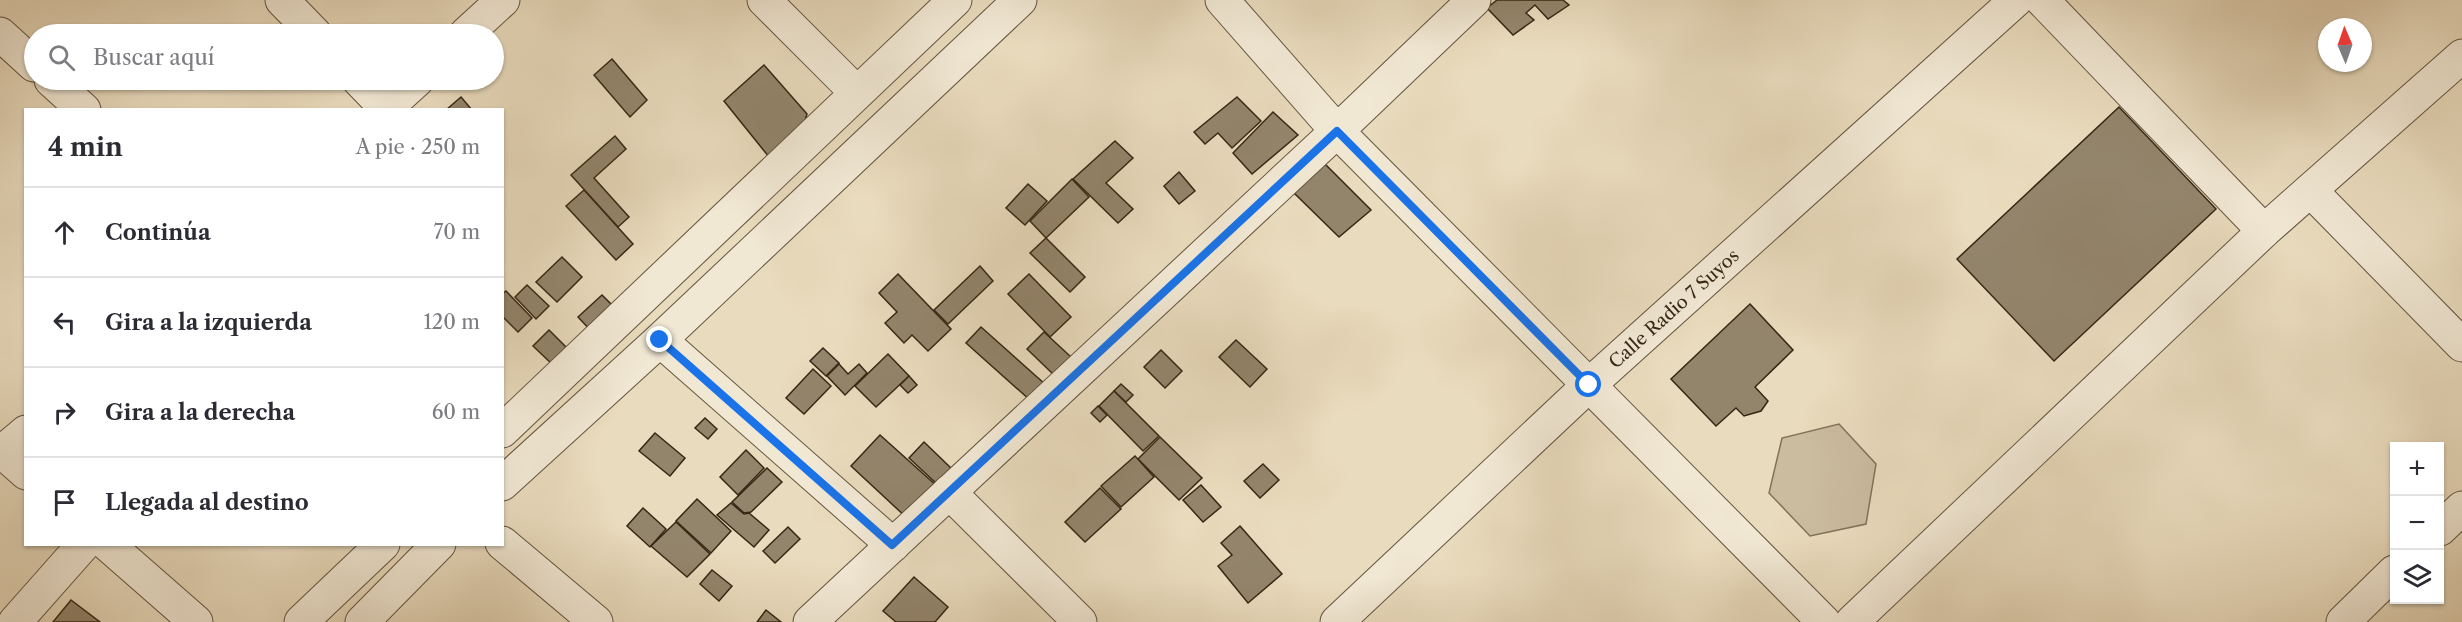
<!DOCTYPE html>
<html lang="es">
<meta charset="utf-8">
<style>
:root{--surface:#fff;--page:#f2f2f3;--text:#2b2b33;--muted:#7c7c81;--line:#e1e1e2}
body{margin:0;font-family:"Libre Caslon Text",serif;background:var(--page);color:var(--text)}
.controls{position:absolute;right:18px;bottom:18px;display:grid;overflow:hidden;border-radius:0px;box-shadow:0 2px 4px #0004}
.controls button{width:54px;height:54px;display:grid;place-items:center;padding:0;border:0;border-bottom:2px solid var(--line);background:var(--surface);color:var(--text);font:30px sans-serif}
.compass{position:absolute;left:2318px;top:18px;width:54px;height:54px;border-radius:50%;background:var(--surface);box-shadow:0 2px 4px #0004;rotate:358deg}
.stop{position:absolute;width:18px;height:18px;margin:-14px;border:4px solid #1a73e8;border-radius:50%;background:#fff}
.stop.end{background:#1a73e8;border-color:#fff;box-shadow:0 2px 6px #0008}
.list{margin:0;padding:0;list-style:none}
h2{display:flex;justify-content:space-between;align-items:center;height:78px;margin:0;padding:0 24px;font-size:26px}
h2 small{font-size:20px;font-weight:400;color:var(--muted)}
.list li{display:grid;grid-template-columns:39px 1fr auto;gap:18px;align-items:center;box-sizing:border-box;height:90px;padding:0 24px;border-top:2px solid var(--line)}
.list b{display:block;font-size:22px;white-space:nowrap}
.list em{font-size:20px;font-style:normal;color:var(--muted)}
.icon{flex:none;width:33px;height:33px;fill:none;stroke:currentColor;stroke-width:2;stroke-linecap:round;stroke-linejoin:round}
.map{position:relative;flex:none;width:2462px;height:622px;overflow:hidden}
.search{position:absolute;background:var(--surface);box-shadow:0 2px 4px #0004;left:24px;top:24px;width:480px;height:66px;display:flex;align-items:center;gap:15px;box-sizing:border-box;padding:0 21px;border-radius:33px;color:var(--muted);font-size:22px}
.panel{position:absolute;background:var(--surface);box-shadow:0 2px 4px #0004;left:24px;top:108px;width:480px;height:438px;border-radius:0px}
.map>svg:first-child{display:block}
.green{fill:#cbbca0;stroke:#80725a;stroke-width:1.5}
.building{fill:#93856c;stroke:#362715;stroke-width:1.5}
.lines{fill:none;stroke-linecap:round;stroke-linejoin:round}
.minor-casing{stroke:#63543f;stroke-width:35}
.minor{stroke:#f1e8d4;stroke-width:33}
.route{stroke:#1a73e8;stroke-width:8}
.labels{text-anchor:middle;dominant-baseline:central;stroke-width:6;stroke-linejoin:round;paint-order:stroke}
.street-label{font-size:18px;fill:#362715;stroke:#f1e8d4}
</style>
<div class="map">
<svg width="2462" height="622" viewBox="0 0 2462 622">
<rect width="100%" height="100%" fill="#e9dbbd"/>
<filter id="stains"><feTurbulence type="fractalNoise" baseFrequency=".00333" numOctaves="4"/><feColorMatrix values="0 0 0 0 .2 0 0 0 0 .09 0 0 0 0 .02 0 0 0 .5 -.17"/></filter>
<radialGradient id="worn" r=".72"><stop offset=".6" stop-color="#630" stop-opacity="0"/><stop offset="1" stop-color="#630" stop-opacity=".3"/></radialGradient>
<path class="green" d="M1839,424L1876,464L1866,524L1810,536L1769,493L1782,438Z"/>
<g class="building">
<path d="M1497,0H1563L1569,5L1548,19L1535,5L1526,13L1534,20L1513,35L1487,8Z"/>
<path d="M612,59L647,100L630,117L594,75Z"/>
<path d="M764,65L807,114L804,124L769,157L724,101Z"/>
<path d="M461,97L472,110H446Z"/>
<path d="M1237,97L1261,121L1232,148L1218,133L1205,144L1194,132Z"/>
<path d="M2119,107L2216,209L2054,361L1957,259Z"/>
<path d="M1273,112L1298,135L1252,174L1233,153Z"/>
<path d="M615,136L626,149L594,178L629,217L618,227L571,175Z"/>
<path d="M1115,141L1133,158L1106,183L1133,209L1118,223L1073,179Z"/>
<path d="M1324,163L1371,210L1339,237L1294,193Z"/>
<path d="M1179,172L1195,191L1179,204L1164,186Z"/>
<path d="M1072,179L1089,197L1046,238L1030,221Z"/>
<path d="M1028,184L1047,201L1025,225L1006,208Z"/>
<path d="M584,190L633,244L616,260L566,206Z"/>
<path d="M1046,238L1085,277L1070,292L1030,253Z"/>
<path d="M562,257L582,277L557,302L536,282Z"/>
<path d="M980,266L993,281L948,324L934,310Z"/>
<path d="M898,274L951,329L928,351L912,335L904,343L885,323L897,312L879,293Z"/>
<path d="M1029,274L1071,317L1050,337L1008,294Z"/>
<path d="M527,285L549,306L536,319L515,297Z"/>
<path d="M506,291L532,318L518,332L502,316V294Z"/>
<path d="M602,295L617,310L593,333L578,317Z"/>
<path d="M1750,304L1793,350L1755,387L1768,401L1761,411L1744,416L1736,408L1716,426L1671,379Z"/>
<path d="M981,327L1046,385L1031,401L966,343Z"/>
<path d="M549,330L570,351L554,366L533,346Z"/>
<path d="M1044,332L1071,357L1054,375L1027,349Z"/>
<path d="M1236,340L1267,369L1250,387L1219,357Z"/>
<path d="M823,348L839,363L826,376L810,361Z"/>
<path d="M1161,350L1182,371L1165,388L1144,367Z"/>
<path d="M888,354L909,376L876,407L855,386Z"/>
<path d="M839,364L848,374L859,364L867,373L845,395L827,376Z"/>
<path d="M813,369L831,386L804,414L786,398Z"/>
<path d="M909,376L917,385L908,393L900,385Z"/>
<path d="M1121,384L1133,395L1126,402L1114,391Z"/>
<path d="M1114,391L1159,436L1143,451L1099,406Z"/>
<path d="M1098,406L1107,415L1100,422L1091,413Z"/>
<path d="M705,418L717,429L708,439L695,428Z"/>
<path d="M655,433L685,458L670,476L639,451Z"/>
<path d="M880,435L938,487L908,519L851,466Z"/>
<path d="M1160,437L1202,478L1179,500L1138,459Z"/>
<path d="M924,442L952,469L937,484L909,458Z"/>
<path d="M746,450L764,468L738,495L720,477Z"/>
<path d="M1135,456L1154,477L1121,507L1101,486Z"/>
<path d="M1263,464L1279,480L1260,498L1244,481Z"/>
<path d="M767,468L782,482L751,512L744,513L732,502Z"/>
<path d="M1201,485L1221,507L1203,522L1183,500Z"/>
<path d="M1100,488L1121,509L1085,542L1065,522Z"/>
<path d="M697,499L731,531L711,553L676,521Z"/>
<path d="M731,503L744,514L749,513L769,530L754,547L717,515Z"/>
<path d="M643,508L666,529L650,547L627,526Z"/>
<path d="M676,522L710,554L687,577L651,546Z"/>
<path d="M1240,526L1282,574L1248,603L1218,566L1232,555L1221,543Z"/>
<path d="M788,527L800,539L775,563L763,551Z"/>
<path d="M712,570L732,586L719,601L700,584Z"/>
<path d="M914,577L948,607L935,622H896L883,611Z"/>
<path d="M71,600L100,622H53Z"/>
<path d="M766,610L781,622H757Z"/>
</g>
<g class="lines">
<defs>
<g id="minor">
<path d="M282,0L315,34"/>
<path d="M764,0L856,92"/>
<path d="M1222,0L1337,131L1824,622"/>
<path d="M2042,0L2264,231"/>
<path d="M0,34L34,65"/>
<path d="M466,34L503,0"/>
<path d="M51,80L84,110"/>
<path d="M359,80L386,108"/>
<path d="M384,110L417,80"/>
<path d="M2311,191L2462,345"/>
<path d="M660,340L893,545"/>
<path d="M502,431L955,0"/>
<path d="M0,450L26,473"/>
<path d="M2,452L26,432"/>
<path d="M502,484L660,340L1020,0"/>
<path d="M949,492L1080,622"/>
<path d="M2440,529L2462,508"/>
<path d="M502,543L596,622"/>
<path d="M107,544L196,622"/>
<path d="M15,622L84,544"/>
<path d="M301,622L383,544"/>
<path d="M362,622L439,544"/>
<path d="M810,622L1337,131L1474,0"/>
<path d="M1337,622L1589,385L2016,0"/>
<path d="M1852,622L2264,231L2462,56"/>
<path d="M2343,622L2394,572"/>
</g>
</defs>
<use href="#minor" class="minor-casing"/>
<use href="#minor" class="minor"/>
</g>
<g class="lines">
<path class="route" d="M660,340L892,545L1337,131L1589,385"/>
</g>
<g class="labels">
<g class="street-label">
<text transform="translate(1674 309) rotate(-42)">Calle Radio 7 Suyos</text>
</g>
</g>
<rect width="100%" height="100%" filter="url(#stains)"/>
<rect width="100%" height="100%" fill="url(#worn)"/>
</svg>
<div class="controls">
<button>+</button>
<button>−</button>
<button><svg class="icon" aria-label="layers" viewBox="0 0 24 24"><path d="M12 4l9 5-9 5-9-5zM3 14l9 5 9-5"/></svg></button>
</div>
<svg class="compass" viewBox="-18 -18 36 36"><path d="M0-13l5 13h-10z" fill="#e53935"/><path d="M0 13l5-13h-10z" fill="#7c7c81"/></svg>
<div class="stop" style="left:1589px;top:385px"></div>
<div class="stop end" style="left:660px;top:340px"></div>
<div class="search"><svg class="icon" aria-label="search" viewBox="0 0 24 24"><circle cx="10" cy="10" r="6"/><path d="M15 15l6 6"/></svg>Buscar aquí</div>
<section class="panel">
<h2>4 min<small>A pie · 250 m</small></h2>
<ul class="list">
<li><svg class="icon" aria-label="ahead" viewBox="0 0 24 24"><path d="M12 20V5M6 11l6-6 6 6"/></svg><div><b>Continúa</b></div><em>70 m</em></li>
<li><svg class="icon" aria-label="left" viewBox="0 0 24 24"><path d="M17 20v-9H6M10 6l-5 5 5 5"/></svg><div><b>Gira a la izquierda</b></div><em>120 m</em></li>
<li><svg class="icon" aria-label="right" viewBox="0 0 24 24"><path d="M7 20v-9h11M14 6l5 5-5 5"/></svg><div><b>Gira a la derecha</b></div><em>60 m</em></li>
<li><svg class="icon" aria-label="arrive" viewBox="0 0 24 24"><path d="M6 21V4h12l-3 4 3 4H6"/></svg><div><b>Llegada al destino</b></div></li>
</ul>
</section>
</div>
